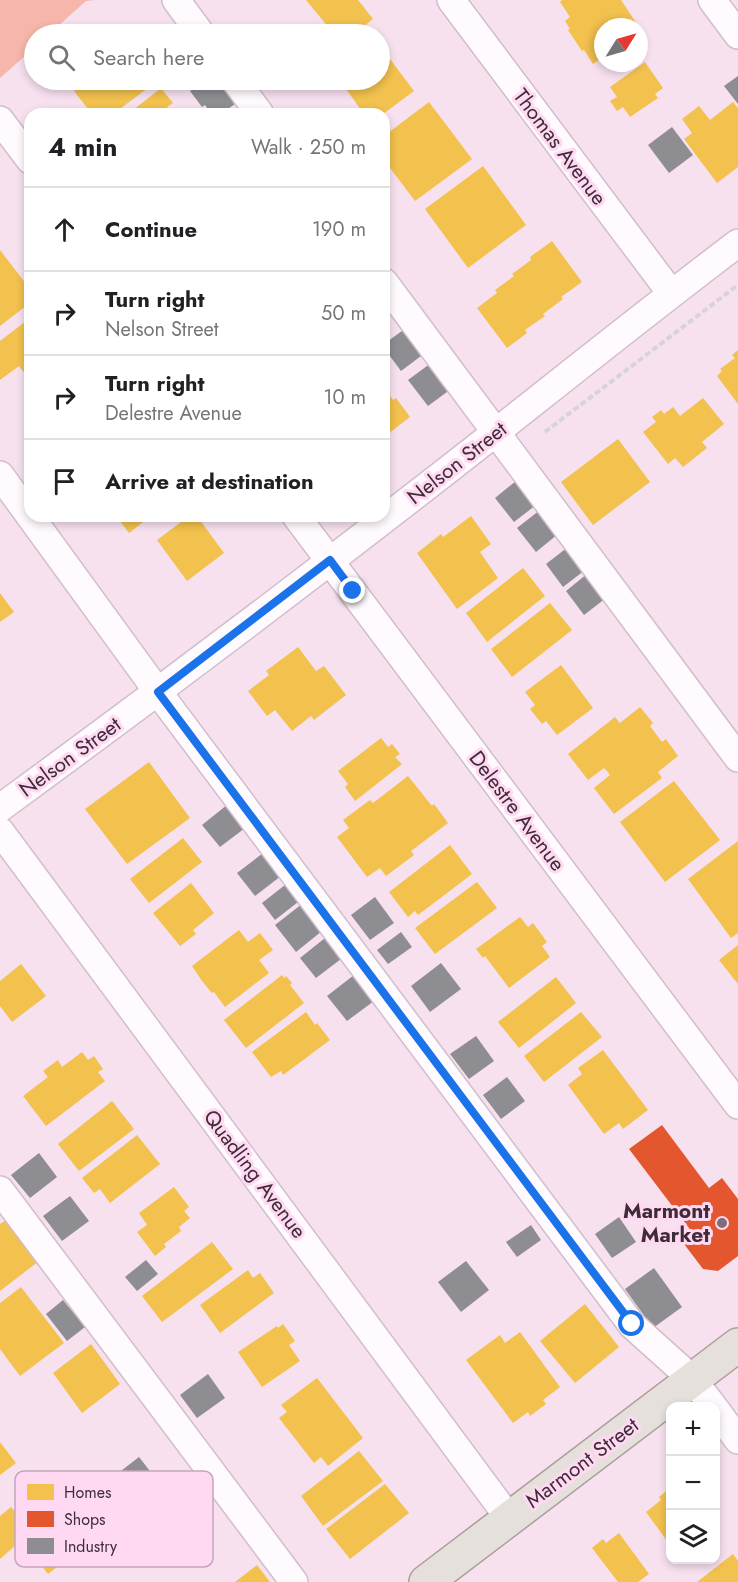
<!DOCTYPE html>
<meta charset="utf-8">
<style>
:root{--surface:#fff;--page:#f2f2f2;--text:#202124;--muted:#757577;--line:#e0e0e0}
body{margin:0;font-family:Jost,sans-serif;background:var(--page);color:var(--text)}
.controls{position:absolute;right:18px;bottom:18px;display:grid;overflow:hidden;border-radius:12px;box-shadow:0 3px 9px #0003}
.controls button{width:54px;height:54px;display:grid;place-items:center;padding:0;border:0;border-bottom:2px solid var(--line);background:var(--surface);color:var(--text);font:30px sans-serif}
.compass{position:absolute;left:594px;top:18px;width:54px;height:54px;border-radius:50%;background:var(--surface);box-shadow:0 3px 9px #0003;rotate:53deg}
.stop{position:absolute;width:18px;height:18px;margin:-14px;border:4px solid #1a73e8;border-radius:50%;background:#fff}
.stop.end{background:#1a73e8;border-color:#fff;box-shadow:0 2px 6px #0008}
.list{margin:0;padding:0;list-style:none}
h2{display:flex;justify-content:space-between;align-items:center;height:78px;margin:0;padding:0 24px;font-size:26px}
h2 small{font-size:20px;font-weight:400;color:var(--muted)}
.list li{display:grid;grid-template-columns:39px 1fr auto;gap:18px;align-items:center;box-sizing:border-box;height:84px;padding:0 24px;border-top:2px solid var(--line)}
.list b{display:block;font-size:22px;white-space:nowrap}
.list p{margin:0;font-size:20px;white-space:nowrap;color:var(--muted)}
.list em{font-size:20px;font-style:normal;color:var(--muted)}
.icon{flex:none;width:33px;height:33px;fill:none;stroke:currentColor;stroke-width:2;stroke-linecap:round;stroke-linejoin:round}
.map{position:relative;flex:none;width:738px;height:1582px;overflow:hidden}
.search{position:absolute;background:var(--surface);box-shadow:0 3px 9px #0003;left:24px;top:24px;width:366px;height:66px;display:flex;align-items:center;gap:15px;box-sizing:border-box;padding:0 21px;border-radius:33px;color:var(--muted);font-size:22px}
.panel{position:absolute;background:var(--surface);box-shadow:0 3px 9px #0003;left:24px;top:108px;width:366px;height:414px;border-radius:18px}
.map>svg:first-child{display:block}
.forest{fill:#f6b6aa}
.homes{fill:#f2c14e}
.shops{fill:#e4572e}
.industry{fill:#8d8d92}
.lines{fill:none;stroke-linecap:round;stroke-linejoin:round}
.minor-casing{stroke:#d1becb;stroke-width:30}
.major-casing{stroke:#aa9d9a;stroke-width:36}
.path{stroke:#d8d3d6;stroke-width:4;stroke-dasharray:6 3;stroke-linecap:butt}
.minor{stroke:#fefafd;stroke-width:27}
.major{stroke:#e5e0dc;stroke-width:33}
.route{stroke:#1a73e8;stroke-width:8}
.poi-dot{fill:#7f6b79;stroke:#ffd9f2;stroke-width:2}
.labels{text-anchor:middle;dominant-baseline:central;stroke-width:6;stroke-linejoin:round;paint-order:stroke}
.street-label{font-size:21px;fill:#3f2c39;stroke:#ffd9f2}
.poi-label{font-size:21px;font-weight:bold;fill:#3f2c39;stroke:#ffd9f2;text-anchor:end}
.key{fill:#ffd9f2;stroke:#c5a5ba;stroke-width:1.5}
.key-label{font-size:16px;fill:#3f2c39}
</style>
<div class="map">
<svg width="738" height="1582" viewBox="0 0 738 1582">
<rect width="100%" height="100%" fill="#f7e1ef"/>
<path class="forest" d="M0,0H95L86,1L49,34H34V48L0,78Z"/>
<g class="homes">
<path d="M306,0H358L373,19L354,34H334Z"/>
<path d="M562,0H621L639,27H603V57L593,64L584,50L582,51L568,30L570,29L565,21L570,17L560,2Z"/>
<path d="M381,47L414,91L383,114H364L346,89L355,82L353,80H380V49Z"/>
<path d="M645,62L663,88L655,94L658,98L630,117L623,107L617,111L610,101L617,97L610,87Z"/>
<path d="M80,80H155L156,82L113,114H92L74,91L84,84Z"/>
<path d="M161,88L173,103L167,107L173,114H128Z"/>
<path d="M429,102L472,159L415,201L384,160V136Z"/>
<path d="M733,102L738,108V167L717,183L684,139L692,133L682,119L699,106L710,120Z"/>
<path d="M483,166L526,225L468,268L425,209Z"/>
<path d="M552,241L582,282L561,297L563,299L543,314L545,316L525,330L527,333L507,348L477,308L497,293L495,290L514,276L512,274L531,260L530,257Z"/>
<path d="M0,250L30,289V303L0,326Z"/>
<path d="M30,318V381L19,366L0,380V341Z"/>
<path d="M738,350V404L717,376L722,371L720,369L735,358L732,355Z"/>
<path d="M389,394L393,400L396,398L410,417L384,437V397Z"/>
<path d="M703,398L724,424L702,442L707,448L683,467L675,458L668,464L643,432L656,422L652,417L661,410L664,414L673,407L680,416Z"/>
<path d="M618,439L650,482L593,525L561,482Z"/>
<path d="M116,516H151L129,533Z"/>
<path d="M189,516H197L224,553L187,581L157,540Z"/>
<path d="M471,516L491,544L480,552L498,578L457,609L417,553L441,534L443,537Z"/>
<path d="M523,568L545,596L487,642L466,613Z"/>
<path d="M0,593L14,612L0,622Z"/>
<path d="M550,603L572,630L512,677L491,649Z"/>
<path d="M298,647L316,671L324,666L346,695L314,720L311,716L292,731L275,710L267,716L248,691L269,675L266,671Z"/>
<path d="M561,665L593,708L557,735L546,721L542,724L530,709L535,705L525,692Z"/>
<path d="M640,707L653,723L650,726L662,742L666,739L678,756L658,772L662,778L614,814L594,788L610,775L607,771L604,768L588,780L568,754L615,717L620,723Z"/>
<path d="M381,738L388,747L392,744L400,754L395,757L402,764L355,801L345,787L348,784L338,771Z"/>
<path d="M149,762L190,818L127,864L85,809Z"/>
<path d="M408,776L432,806L434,804L448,823L411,851L414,855L386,876L380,868L367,877L337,837L349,828L343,820L370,800L373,803Z"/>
<path d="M674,781L720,840L665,882L620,822Z"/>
<path d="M183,838L202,862L149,903L130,879Z"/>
<path d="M738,841V933L731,938L688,879Z"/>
<path d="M450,845L472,874L418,915L415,911L408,917L389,892Z"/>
<path d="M477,882L497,908L435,954L415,928Z"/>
<path d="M191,883L214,913L193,930L196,934L180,946L153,913Z"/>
<path d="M520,917L528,927L533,923L547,942L542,946L550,957L509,988L485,956L483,958L476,949Z"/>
<path d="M239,930L248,942L260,933L273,950L259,960L269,973L225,1007L214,992L212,993L202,981L192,966Z"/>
<path d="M738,945V984L719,960Z"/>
<path d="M21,964L46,996L12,1022L0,1006V981Z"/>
<path d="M282,975L284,978L286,976L292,983L290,985L304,1003L246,1048L224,1020Z"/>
<path d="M556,977L576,1003L519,1048L498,1022Z"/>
<path d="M306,1012L315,1025L317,1023L330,1040L283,1075L281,1071L271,1077L252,1052Z"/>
<path d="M581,1012L602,1037L544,1082L524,1056Z"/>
<path d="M603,1050L648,1110L623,1129L619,1123L604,1134L568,1085L582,1074L578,1068Z"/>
<path d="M82,1052L88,1060L94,1056L103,1069L98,1072L105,1081L46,1126L23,1096L48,1077L43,1071L58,1060L62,1067Z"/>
<path d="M112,1101L134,1129L79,1171L58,1144Z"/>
<path d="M137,1135L160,1164L110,1203L100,1189L94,1193L82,1178Z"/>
<path d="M174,1187L189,1207L184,1211L190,1218L179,1227L181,1231L164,1244L166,1247L155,1256L137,1232L147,1225L139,1213Z"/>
<path d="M8,1219L39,1261L0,1291V1224Z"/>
<path d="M212,1242L233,1269L162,1322L142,1296Z"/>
<path d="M248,1270L253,1278L260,1273L274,1293L220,1333L200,1305Z"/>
<path d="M21,1287L64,1343L20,1376L0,1349V1303Z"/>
<path d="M585,1304L619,1347L575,1383L540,1341Z"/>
<path d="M283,1324L295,1341L289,1345L300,1361L262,1387L238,1352L277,1326L278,1328Z"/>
<path d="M520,1332L560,1387L543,1400L546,1404L530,1416L528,1412L513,1423L466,1360L500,1335L505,1343Z"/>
<path d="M91,1344L120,1384L82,1413L53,1373Z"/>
<path d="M317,1378L363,1438L328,1466L321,1457L314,1463L279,1418L287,1412L281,1405Z"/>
<path d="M0,1442L16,1463L0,1475Z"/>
<path d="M359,1451L383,1481L323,1526L301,1496Z"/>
<path d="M385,1484L409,1513L350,1559L326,1529Z"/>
<path d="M670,1488V1545L646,1512L661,1500L659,1497Z"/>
<path d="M99,1493L119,1519L48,1574L27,1547Z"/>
<path d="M11,1507L32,1531L0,1559V1516Z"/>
<path d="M619,1533L649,1574L638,1582H618L592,1548L603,1539L606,1543Z"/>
<path d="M733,1554L738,1561V1582H697Z"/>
<path d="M257,1565L270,1582H235Z"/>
</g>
<path class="shops" d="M662,1125L709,1188L722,1178L738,1199V1256L718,1271L703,1269L681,1240L692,1232L629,1149Z"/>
<g class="industry">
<path d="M738,76V104L724,86Z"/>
<path d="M206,80H220L239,101L221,114H211L205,105L202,107L190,91Z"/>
<path d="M672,127L693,155L669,173L648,145Z"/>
<path d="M406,328L425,353L401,371L384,348V344Z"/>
<path d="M431,363L451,389L428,406L408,380Z"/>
<path d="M516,481L536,505L514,522L495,498Z"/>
<path d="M540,510L558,534L536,552L517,528Z"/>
<path d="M568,547L585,570L563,587L546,564Z"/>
<path d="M587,574L606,598L584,615L566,591Z"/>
<path d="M227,805L245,828L220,847L202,825Z"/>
<path d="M263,853L281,876L255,896L237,873Z"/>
<path d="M285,885L298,902L275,920L262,903Z"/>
<path d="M375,897L394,923L370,940L351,915Z"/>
<path d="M302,904L322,931L296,952L275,925Z"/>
<path d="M401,932L412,947L388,964L377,950Z"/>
<path d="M325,938L341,959L316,978L300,958Z"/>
<path d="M441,963L461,989L430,1012L411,986Z"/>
<path d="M354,975L374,1001L347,1021L327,996Z"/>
<path d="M476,1036L494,1061L469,1079L450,1054Z"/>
<path d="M507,1077L525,1101L501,1119L483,1095Z"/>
<path d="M39,1153L57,1177L30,1198L11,1175Z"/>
<path d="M70,1196L89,1221L62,1241L43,1216Z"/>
<path d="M619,1217L636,1242L612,1258L595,1234Z"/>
<path d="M531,1225L541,1240L517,1257L506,1242Z"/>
<path d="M146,1260L158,1274L137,1291L125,1277Z"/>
<path d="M466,1261L489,1290L461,1312L438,1282Z"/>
<path d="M654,1268L682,1307L653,1328L625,1289Z"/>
<path d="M63,1300L85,1327L67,1341L46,1314Z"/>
<path d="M208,1374L225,1398L197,1418L180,1395Z"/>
<path d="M139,1457L160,1484L125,1511L104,1484Z"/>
</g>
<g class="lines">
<defs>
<g id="minor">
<path d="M176,0L201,34"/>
<path d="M451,0L671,293"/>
<path d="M712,0L738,35"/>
<path d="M235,80L260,114"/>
<path d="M0,120L30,160"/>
<path d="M384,282L738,758"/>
<path d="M0,475L158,692L632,1325L692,1379L713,1406"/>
<path d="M296,516L738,1105"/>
<path d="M0,808C167,686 332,561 495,433C576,369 656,305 738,243"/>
<path d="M0,831L509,1518"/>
<path d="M0,1190L294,1582"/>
<path d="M716,1410L738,1440"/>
</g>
<path id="major" d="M426,1582L738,1345"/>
</defs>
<use href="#minor" class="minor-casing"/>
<use href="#major" class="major-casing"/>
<path class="path" d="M545,432L738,285"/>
<use href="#minor" class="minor"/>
<use href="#major" class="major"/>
</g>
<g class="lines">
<path class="route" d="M353,591L330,560L158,692L632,1324"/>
</g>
<circle class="poi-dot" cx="722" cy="1223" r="6"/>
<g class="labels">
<g class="street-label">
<text transform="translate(560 147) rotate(53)">Thomas Avenue</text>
<text transform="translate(457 463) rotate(-38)">Nelson Street</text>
<text transform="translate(70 757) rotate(-36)">Nelson Street</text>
<text transform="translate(517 811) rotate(53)">Delestre Avenue</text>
<text transform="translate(255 1174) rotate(53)">Quadling Avenue</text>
<text transform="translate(582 1463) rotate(-37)">Marmont Street</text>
</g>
<g class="poi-label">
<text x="710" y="1211">Marmont<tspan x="710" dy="24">Market</tspan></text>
</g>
</g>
<rect x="15" y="1471" width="198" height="96" rx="9" class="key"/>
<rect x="27" y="1484" width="27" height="16" fill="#f2c14e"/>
<rect x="27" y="1511" width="27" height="16" fill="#e4572e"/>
<rect x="27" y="1538" width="27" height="16" fill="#8d8d92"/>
<g class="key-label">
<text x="64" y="1498">Homes</text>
<text x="64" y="1525">Shops</text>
<text x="64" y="1552">Industry</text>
</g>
</svg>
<div class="controls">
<button>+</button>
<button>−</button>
<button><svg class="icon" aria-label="layers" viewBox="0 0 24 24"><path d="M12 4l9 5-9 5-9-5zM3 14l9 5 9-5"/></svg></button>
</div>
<svg class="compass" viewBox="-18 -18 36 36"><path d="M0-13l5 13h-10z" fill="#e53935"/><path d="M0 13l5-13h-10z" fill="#757577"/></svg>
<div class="stop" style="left:632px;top:1324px"></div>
<div class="stop end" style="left:353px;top:591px"></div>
<div class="search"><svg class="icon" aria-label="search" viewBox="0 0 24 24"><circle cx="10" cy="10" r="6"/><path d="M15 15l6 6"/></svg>Search here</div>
<section class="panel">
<h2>4 min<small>Walk · 250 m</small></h2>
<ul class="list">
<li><svg class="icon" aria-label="ahead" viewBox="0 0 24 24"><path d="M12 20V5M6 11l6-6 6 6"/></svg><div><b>Continue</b></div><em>190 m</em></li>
<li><svg class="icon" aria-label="right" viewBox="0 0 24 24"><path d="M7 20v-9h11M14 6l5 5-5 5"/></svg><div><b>Turn right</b><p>Nelson Street</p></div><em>50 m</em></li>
<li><svg class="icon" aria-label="right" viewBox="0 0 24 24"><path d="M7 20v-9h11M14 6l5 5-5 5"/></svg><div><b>Turn right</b><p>Delestre Avenue</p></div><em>10 m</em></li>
<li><svg class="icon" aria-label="arrive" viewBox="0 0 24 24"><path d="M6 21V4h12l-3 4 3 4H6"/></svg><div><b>Arrive at destination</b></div></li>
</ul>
</section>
</div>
